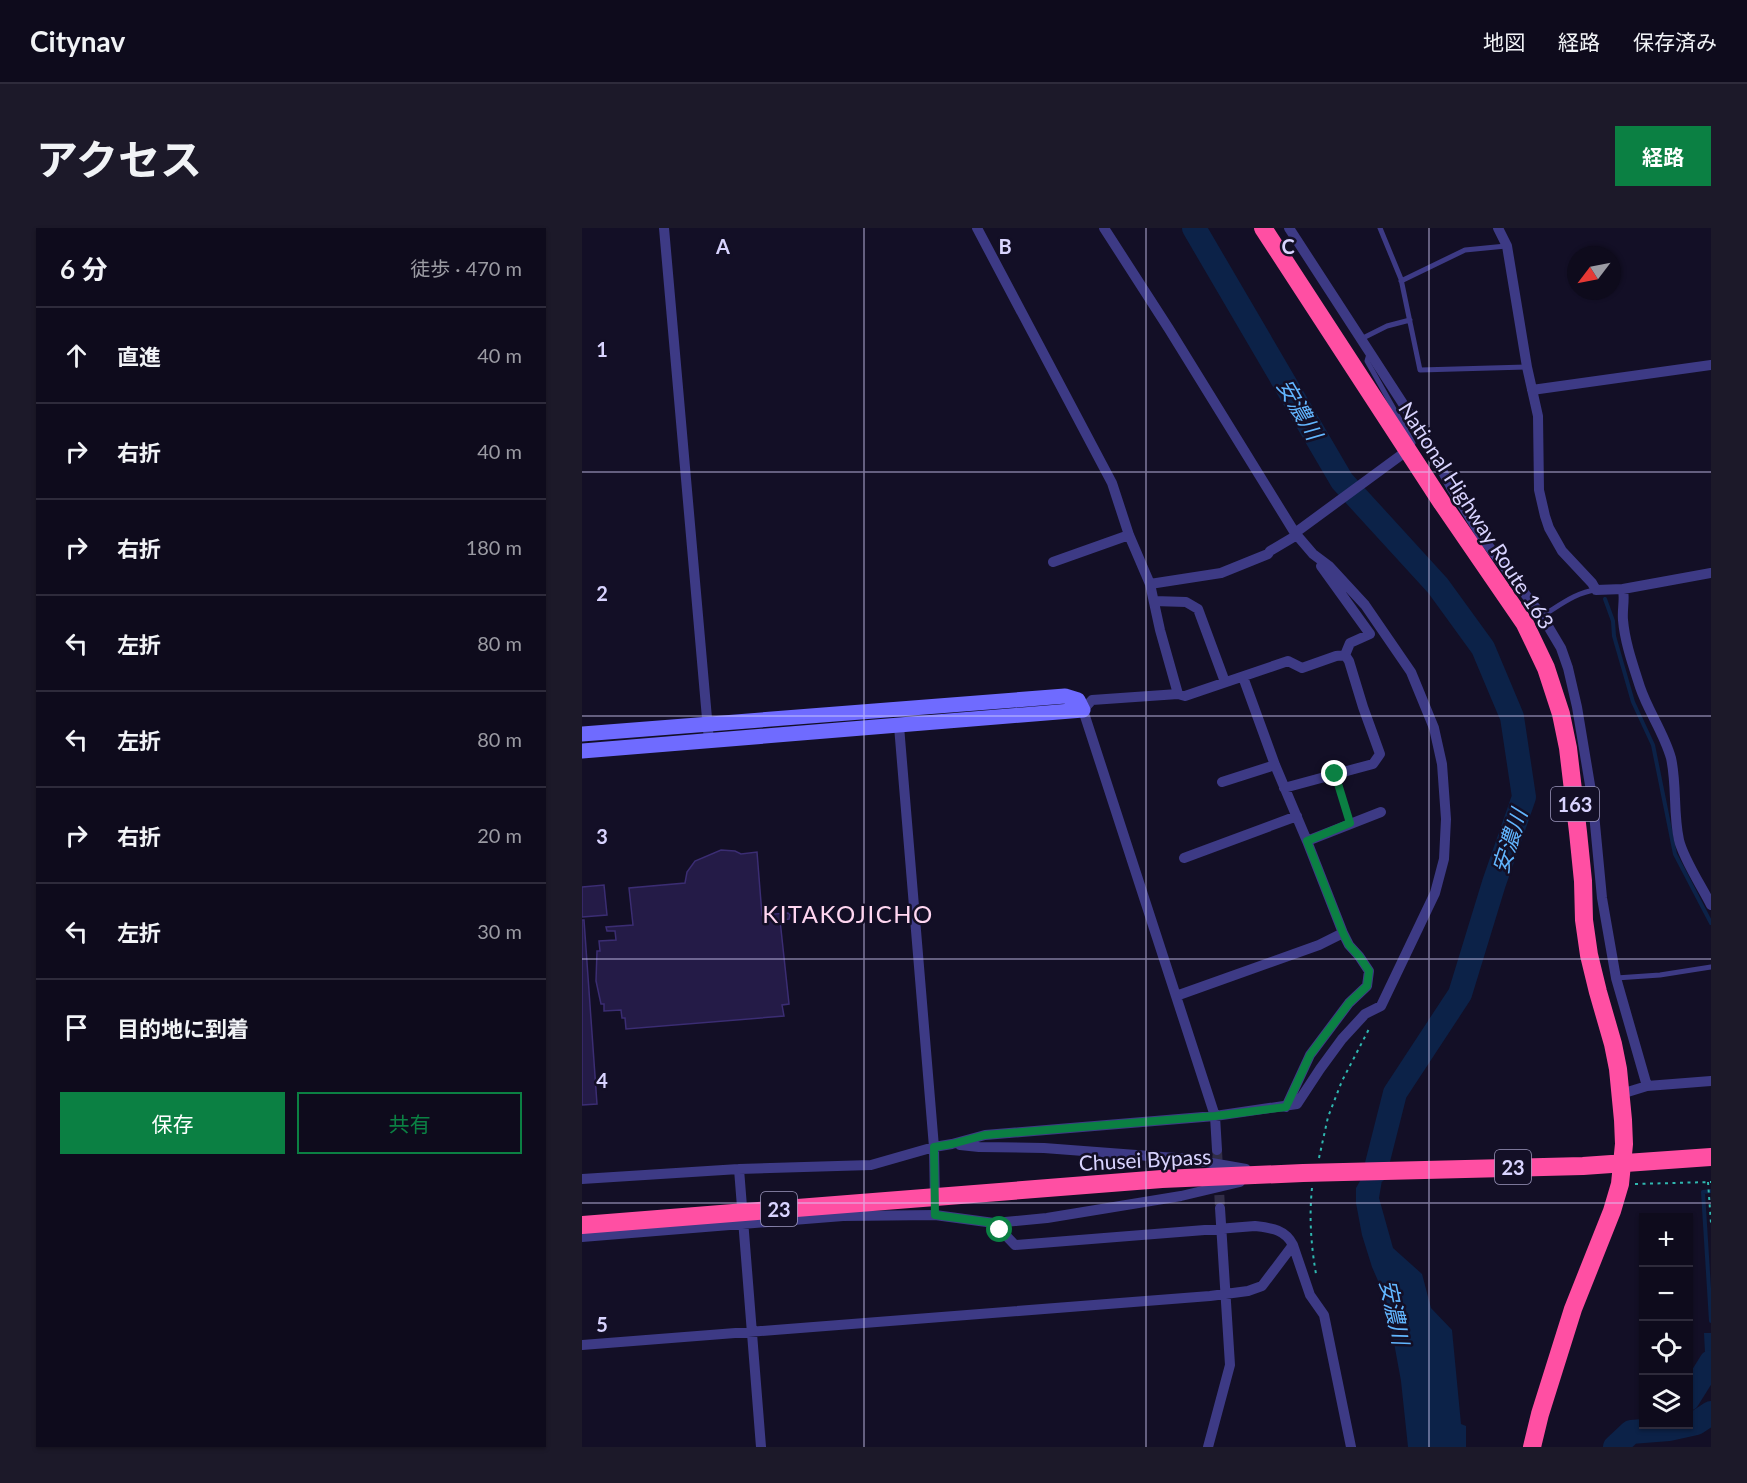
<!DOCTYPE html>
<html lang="ja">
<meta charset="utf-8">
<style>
:root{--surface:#0e0b1c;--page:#1c1929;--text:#f1f3f6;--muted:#9b9ba3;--line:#2e2b3b;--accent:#0b8043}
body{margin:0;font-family:Lato,"Noto Sans JP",sans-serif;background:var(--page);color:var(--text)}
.controls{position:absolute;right:18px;bottom:18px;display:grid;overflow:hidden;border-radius:0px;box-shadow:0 2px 4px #0004}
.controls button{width:54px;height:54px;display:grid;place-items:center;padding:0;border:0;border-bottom:2px solid var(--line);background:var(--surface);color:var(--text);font:30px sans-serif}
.compass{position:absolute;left:985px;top:18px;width:54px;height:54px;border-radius:50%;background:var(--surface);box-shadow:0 2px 4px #0004;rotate:238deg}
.stop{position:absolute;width:18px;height:18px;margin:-14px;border:4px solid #0b8043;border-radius:50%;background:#fff}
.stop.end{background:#0b8043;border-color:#fff;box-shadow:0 2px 6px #0008}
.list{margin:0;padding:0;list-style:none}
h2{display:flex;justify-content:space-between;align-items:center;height:78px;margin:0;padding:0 24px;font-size:26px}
h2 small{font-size:20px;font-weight:400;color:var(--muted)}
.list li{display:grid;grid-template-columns:39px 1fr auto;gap:18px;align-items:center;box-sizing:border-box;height:96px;padding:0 24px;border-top:2px solid var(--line)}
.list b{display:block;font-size:22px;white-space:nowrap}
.list em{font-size:20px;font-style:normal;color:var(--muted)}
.actions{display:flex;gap:12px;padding:18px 24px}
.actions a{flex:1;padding:14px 0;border:2px solid var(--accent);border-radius:0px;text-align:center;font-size:21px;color:var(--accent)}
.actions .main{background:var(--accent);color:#fff}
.icon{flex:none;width:33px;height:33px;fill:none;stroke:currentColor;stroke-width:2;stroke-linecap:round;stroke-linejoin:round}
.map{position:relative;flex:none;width:1129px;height:1219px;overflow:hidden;border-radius:0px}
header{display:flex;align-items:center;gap:36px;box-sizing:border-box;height:84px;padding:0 30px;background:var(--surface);border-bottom:2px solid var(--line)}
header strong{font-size:28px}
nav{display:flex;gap:33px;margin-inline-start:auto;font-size:21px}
.intro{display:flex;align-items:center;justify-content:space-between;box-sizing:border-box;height:144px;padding:0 36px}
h1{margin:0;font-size:42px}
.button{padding:15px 27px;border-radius:0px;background:var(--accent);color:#fff;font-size:21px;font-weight:700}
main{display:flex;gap:36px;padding:0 36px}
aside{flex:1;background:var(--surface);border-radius:0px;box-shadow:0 2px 4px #0004}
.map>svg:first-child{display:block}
</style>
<header>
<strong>Citynav</strong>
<nav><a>地図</a><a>経路</a><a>保存済み</a></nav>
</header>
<div class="intro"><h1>アクセス</h1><a class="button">経路</a></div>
<main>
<aside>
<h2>6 分<small>徒歩 · 470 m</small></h2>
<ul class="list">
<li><svg class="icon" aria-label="ahead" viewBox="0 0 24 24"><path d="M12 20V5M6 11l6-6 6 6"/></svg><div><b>直進</b></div><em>40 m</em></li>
<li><svg class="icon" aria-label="right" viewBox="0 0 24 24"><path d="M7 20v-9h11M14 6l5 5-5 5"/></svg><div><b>右折</b></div><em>40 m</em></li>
<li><svg class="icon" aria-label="right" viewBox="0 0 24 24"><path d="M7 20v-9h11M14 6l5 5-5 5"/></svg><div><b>右折</b></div><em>180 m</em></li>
<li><svg class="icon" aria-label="left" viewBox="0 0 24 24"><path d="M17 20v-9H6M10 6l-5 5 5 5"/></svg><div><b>左折</b></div><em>80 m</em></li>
<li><svg class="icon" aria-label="left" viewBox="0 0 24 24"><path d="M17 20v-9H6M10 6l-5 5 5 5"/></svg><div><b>左折</b></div><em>80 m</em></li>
<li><svg class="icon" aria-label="right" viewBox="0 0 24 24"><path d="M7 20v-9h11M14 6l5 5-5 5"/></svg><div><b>右折</b></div><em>20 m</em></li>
<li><svg class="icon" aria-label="left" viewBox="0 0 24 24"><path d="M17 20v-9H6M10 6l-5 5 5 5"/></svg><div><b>左折</b></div><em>30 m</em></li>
<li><svg class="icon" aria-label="arrive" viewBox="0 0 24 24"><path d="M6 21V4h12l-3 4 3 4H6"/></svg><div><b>目的地に到着</b></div></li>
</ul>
<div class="actions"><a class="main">保存</a><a>共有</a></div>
</aside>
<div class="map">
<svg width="1129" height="1219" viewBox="0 0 1129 1219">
<rect width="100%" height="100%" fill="#130f26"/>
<path fill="#0c2248" d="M809,899L797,970L811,1020L840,1046L849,1080L870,1102L879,1196L884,1198V1219H826L819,1153L804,1071L790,1039L780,1007L774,975V960Z
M1122,1105H1129V1144H1127L1120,1162L1110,1157L1123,1125Z"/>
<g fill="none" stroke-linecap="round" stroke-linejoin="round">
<path stroke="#0c2248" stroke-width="4" d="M1023,371L1031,393L1032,408L1051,474L1071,517L1093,626L1129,695
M1129,963L1121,964L1129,1093"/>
<path stroke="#0c2248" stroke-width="24" d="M612,0L760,253L856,358L901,420L930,489L942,569L912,655L878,766L813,865L793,944
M1106,1171L1129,1134
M1087,1201L1114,1195L1129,1185
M1033,1219L1049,1204L1087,1201L1090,1196"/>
</g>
<path fill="#241b47" stroke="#3b2d73" stroke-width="1.5" d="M139,622L153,623L159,626L175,624L180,687L206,685L208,687L207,691L198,692L207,776L200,777L202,788L44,801L43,790H40L39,782L22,783V776H19L14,753L15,723H18L17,713L34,712L33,703H25L24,699L51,697L47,660L103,655L105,644L113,633Z
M22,657L25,687L0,689V659Z
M0,692H2L15,876L0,877Z"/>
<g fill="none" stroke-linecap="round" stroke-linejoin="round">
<path stroke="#312d47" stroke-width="10" stroke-dasharray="10 5" stroke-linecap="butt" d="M635,922L638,980"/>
<path stroke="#2fb8b0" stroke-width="2" stroke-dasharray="3 4.5" stroke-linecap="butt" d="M737,930L746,889L760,853L788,799
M1126,954L1129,995
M1053,956L1129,954
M730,960C727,989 729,1017 734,1046"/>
<path stroke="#3d3a85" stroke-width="5" d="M798,0L819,51L838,142L945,139
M819,53L883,22L924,18
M779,111L805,98L828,92
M787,126L785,133L831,215
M960,388C977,378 994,364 1014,362
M753,546L768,595
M1034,750L1078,747L1129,739"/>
<path stroke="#3d3a85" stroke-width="10" d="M82,0L127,513
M395,0L530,255L547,307L568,356L578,402L596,466
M707,0L840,205L869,259L902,312L960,388L979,420L986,440L995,479L1011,575L1020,670L1034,750L1065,858
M916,0L925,18L945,139L956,188L957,262L963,288L967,300L980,323L1010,355L1014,362L1041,361L1129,345
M950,162L1129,137
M713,305L826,222
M471,334L547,307
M568,356L639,345L686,326L688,323L715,307
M1041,361C1043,372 1040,381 1041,392C1043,415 1051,437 1058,459C1066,483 1082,505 1089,530C1095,557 1091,585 1097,612C1101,630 1120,659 1129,677
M572,373L604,374L616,381L643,454
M661,449L693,537L725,613L761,705L767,717L777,728L787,743L785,758L767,775L728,827L704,879
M317,498L352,919L353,975
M640,554L693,537
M702,560L791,536L798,526L781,479L767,433L763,427
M725,613L799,584
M602,630L715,588
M594,768L737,717L761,705
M1039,866L1065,858L1129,853
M378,917L397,919L462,920L607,931L664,941
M635,922L633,888L501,482L510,472L596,466L603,468L706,433L720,440L754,428L763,427L768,415L788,406L739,338
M157,941L179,1219
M0,951L157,941L289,937L352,919L370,916L403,907L633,888L715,876L738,841L760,811L783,786L799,778L853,665L862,631L864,591L860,536L852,500L829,444L783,377L747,338L731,326L713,305L587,101L522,0
M412,995L433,1017L673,998C689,1000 703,1001 711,1017L728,1067L742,1087L769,1219
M0,1009L261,988L353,987L412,995L465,990L599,968L658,954
M0,1117L628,1068L666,1063L680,1058L711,1017
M626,1219L648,1137L638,980"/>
<path stroke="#6f6bff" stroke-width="15" d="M0,506L483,468L496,472L501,482L0,523"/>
<path stroke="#ff4fa3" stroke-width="18" d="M681,0L860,275L943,396L964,440L979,486L986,520L996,604L1001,653L1002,692L1007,727L1016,764L1031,816L1036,841L1041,892L1042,916L1038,956L1030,983L991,1081L958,1186L950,1219
M0,997L580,951L721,945L1001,938L1129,929"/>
</g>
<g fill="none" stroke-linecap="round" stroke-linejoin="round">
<path stroke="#0b8043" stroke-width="8" d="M418,1002L412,995L353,987L352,919L370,916L403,907L633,888L704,879L728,827L767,775L785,758L787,743L777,728L767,717L761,705L725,613L768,595L753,546"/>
</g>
<path fill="none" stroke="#d9d4ff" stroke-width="1.5" stroke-opacity="0.55" d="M282,0V1219M564,0V1219M847,0V1219M0,244H1129M0,488H1129M0,731H1129M0,975H1129"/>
<g text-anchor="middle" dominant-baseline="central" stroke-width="5" stroke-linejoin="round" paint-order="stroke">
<g fill="#130f26" stroke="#9e99be" stroke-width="1.5">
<rect x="969" y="559" width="48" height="34" rx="4.5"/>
<rect x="913" y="922" width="36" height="34" rx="4.5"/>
<rect x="179" y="964" width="36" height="34" rx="4.5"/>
</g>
<g font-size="20" font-weight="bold" fill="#d9d4ff">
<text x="993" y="576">163</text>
<text x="931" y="939">23</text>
<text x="197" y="981">23</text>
</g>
<g font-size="21" fill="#d9d4ff" stroke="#130f26">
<text transform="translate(895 287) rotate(57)">National Highway Route 163</text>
<text transform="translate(563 931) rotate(-3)">Chusei Bypass</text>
</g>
<g font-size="22" font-style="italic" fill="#62b6ff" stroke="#130f26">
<text transform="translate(718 181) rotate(60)">安濃川</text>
<text transform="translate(927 613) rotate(-72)">安濃川</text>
<text transform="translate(813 1084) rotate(78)">安濃川</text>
</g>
<g font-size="24" letter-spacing="1.5" fill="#ffd6f0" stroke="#130f26">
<text x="266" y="685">KITAKOJICHO</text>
</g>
</g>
<g font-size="20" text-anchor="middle" font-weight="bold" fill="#d9d4ff" stroke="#130f26" stroke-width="5" stroke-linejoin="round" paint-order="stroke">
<text x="141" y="26">A</text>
<text x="423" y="26">B</text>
<text x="706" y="26">C</text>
<text x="20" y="129">1</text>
<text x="20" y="373">2</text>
<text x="20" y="616">3</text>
<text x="20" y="860">4</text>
<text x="20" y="1104">5</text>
</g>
</svg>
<div class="controls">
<button>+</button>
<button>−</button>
<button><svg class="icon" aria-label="locate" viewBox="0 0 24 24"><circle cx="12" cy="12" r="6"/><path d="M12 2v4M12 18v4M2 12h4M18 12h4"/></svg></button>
<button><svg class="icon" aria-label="layers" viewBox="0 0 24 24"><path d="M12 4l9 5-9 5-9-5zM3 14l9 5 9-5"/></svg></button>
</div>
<svg class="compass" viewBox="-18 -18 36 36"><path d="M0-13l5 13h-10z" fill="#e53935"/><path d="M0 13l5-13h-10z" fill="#9b9ba3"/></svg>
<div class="stop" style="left:418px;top:1002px"></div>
<div class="stop end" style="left:753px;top:546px"></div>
</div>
</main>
